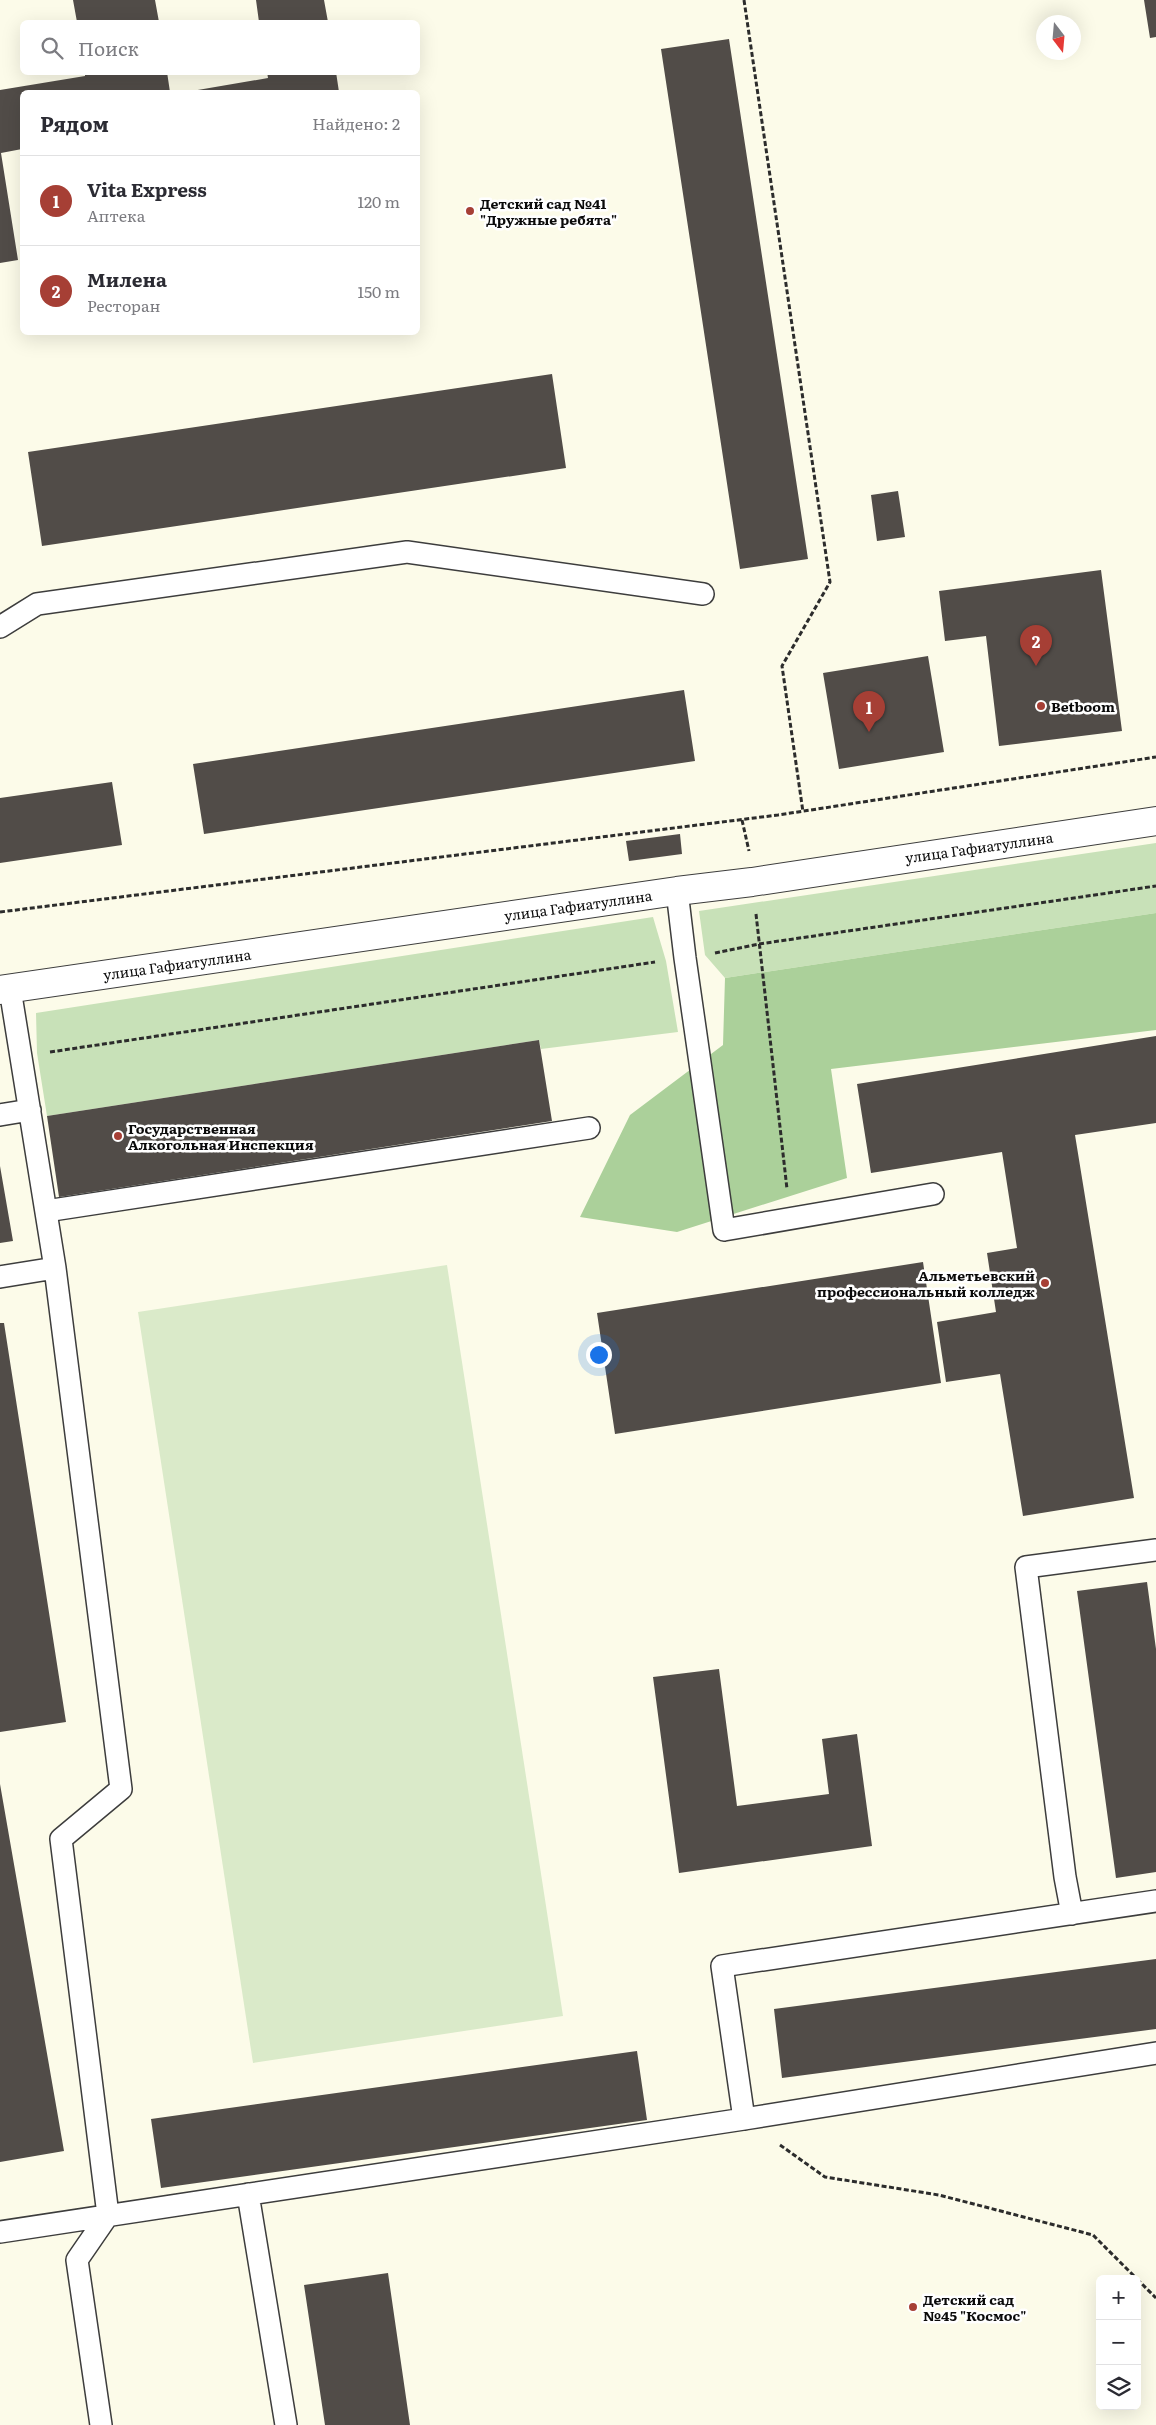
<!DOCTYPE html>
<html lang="ru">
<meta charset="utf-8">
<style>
:root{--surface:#fff;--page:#f7f7f7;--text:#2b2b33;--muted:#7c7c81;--line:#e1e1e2;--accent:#a63f35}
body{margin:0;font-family:Literata,serif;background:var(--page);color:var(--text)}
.controls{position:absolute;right:15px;bottom:15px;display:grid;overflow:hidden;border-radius:8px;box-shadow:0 5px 20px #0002}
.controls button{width:45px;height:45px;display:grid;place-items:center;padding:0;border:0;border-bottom:1px solid var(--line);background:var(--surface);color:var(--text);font:25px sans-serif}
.compass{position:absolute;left:1036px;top:15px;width:45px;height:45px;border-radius:50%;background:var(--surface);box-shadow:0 5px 20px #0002;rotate:164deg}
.you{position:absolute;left:598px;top:1354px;width:18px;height:18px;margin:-12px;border:4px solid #fff;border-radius:50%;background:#1a73e8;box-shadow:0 0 0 8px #1a73e833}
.badge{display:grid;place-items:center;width:32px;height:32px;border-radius:50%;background:var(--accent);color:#fff;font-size:16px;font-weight:700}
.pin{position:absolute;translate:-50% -41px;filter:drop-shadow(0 1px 2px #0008)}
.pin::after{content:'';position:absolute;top:26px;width:18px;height:15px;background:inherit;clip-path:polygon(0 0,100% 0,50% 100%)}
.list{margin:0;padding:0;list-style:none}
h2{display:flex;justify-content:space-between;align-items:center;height:65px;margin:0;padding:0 20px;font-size:21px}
h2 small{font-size:16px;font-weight:400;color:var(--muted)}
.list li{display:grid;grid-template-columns:32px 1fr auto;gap:15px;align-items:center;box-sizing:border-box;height:90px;padding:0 20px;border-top:1px solid var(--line)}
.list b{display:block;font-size:19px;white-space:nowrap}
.list p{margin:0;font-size:16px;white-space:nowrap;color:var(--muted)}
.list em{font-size:16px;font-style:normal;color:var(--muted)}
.icon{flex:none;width:28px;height:28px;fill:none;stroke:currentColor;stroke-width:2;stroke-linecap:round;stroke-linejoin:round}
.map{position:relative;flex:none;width:1156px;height:2425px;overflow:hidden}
.search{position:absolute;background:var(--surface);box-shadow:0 5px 20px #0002;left:20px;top:20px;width:400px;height:55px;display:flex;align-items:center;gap:12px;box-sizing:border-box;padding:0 18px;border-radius:8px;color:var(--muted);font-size:19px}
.panel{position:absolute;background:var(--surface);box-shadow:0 5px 20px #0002;left:20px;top:90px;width:400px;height:245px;border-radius:8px}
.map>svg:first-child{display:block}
</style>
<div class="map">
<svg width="1156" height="2425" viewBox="0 0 1156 2425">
<rect width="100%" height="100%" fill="#fcfbe9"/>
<path fill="#c8e1b8" d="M1156,843V913L725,978L705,955L699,911Z
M653,917L666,961L678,1032L541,1049L539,1040L47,1116L37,1053L36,1013Z"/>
<path fill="#abd09a" d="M1156,913V1030L831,1069L847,1178L677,1232L580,1217L630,1115L723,1045L725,978Z"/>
<path fill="#daeac9" d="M447,1265L563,2016L253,2063L138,1312Z"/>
<path fill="#514c48" d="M73,0H155L159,22H77Z
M256,0H324L328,22H259Z
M1144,0H1156V37L1150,38Z
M729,39L808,559L740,569L661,49Z
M85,72H167L170,92H22V149L1,153L18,260L0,263V90L85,76Z
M267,72H336L339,92H186L268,78Z
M552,374L566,468L42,546L28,452Z
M898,491L905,537L877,541L871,495Z
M1101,570L1122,731L999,746L986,636L945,641L939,591Z
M928,656L944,752L839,769L823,673Z
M684,690L695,761L204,834L193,764Z
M112,782L122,845L0,863V798Z
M680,834L682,854L629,861L626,841Z
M1156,1036V1123L1075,1135L1134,1498L1023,1516L1000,1374L946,1382L937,1322L996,1312L987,1253L1017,1248L1002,1152L871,1173L857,1084Z
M539,1040L552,1121L59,1197L47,1116Z
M0,1166L13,1241L0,1243Z
M923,1262L941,1383L615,1434L597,1313Z
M0,1323H4L66,1722L0,1732Z
M1147,1582L1156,1649V1872L1116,1878L1077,1591Z
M719,1669L737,1806L829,1794L822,1739L857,1734L872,1846L679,1873L653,1677Z
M0,1784L64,2151L0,2162Z
M1156,1959V2029L782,2078L774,2009Z
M637,2051L647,2120L161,2188L151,2119Z
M388,2273L410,2425H325L304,2285Z"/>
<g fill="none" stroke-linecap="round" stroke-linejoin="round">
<g stroke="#3d3d3d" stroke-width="24">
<path id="service" d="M0,627L37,604L407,552L703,594
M677,891L685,958L724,1230L933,1194
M10,989L55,1268L121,1789L61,1839L108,2215L77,2260L101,2425
M0,1115L30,1110
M46,1211L589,1128
M0,1277L55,1268
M1072,1914L1065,1877L1026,1567L1156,1550
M744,2119L722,1966L1156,1901
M248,2194L286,2425
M0,2232L744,2119L1156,2053"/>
</g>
<g stroke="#3d3d3d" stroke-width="30">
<path id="tertiary" d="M0,990L677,891L752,882L1156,821"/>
</g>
<path stroke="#2c2c2c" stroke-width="3" stroke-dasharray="5 2.5" stroke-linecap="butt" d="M744,0L830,582L782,666L803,812
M742,820L749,851
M0,912L778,815L1156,757
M756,914L787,1189
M715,953L759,944L1156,886
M50,1052L655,962
M780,2145L825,2177L939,2195L1093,2235L1137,2279
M1137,2279L1156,2298"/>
<use href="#service" stroke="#fff" stroke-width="21"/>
<use href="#tertiary" stroke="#fff" stroke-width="28"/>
</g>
<g fill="#a63f35" stroke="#fff" stroke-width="2">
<circle cx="470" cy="211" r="5"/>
<circle cx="1041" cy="706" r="5"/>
<circle cx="118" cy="1136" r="5"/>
<circle cx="1045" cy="1283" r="5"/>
<circle cx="913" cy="2307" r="5"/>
</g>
<g text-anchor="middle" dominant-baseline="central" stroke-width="5" stroke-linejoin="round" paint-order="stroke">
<g font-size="14" font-weight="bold" fill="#0a0a0a" stroke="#fff" text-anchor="start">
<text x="480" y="203">Детский сад №41<tspan x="480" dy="16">"Дружные ребята"</tspan></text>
<text x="1051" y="706">Betboom</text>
<text x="128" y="1128">Государственная<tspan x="128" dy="16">Алкогольная Инспекция</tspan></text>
<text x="1035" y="1275" text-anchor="end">Альметьевский<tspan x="1035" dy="16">профессиональный колледж</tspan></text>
<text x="923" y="2299">Детский сад<tspan x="923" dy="16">№45 "Космос"</tspan></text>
</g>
<g font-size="14" fill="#0a0a0a" stroke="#fff">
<text transform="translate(979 847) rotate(-8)">улица Гафиатуллина</text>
<text transform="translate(578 905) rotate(-8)">улица Гафиатуллина</text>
<text transform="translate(177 964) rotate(-8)">улица Гафиатуллина</text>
</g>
</g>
</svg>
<div class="controls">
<button>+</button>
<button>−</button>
<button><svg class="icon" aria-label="layers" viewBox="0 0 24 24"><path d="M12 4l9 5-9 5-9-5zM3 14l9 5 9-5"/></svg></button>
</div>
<svg class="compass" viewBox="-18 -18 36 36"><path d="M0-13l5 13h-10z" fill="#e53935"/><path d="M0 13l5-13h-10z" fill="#7c7c81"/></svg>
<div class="you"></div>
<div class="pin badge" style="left:869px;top:732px">1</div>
<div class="pin badge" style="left:1036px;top:666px">2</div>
<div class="search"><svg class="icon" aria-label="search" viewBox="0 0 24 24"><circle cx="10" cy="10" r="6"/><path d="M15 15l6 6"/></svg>Поиск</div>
<section class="panel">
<h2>Рядом<small>Найдено: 2</small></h2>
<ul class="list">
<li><span class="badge">1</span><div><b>Vita Express</b><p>Аптека</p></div><em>120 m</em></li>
<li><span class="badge">2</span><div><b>Милена</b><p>Ресторан</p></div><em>150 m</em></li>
</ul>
</section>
</div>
